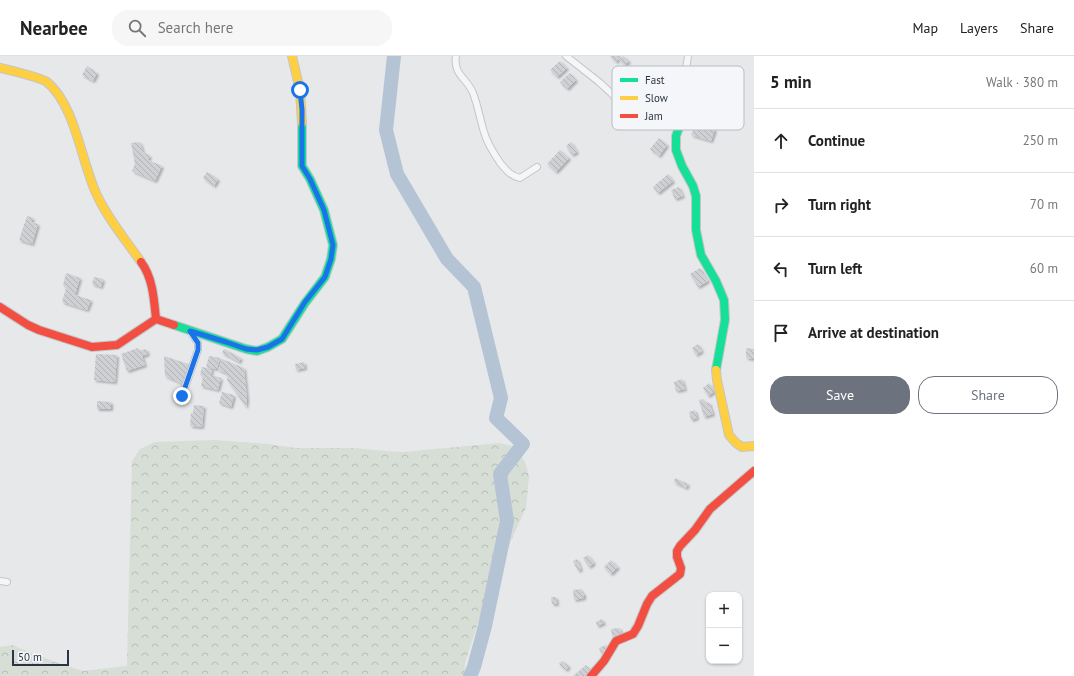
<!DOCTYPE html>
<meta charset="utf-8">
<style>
:root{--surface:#fff;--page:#f6f6f6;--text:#222;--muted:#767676;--line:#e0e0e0;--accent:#6c737f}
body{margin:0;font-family:"PT Sans",sans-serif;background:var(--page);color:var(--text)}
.controls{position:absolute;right:12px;bottom:12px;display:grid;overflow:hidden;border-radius:8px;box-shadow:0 1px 3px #0004}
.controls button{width:36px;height:36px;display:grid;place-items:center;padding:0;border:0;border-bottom:1px solid var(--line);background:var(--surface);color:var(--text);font:20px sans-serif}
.scale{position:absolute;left:12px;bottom:10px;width:57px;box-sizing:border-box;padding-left:4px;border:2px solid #2b3445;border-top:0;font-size:11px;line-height:14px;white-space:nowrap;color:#2b3445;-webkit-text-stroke:3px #f4f6f9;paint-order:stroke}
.stop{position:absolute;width:12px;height:12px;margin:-9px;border:3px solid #1a73e8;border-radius:50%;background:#fff}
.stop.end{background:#1a73e8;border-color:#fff;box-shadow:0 1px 4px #0008}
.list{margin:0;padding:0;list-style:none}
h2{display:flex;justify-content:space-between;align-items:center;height:52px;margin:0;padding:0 16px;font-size:17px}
h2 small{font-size:13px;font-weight:400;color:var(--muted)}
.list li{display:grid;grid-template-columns:26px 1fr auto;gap:12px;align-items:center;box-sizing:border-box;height:64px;padding:0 16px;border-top:1px solid var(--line)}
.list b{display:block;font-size:15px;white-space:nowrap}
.list em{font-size:13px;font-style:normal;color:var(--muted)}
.actions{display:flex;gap:8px;padding:12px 16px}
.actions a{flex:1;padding:9px 0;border:1px solid var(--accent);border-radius:16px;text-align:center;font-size:14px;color:var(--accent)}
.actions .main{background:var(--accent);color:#fff}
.icon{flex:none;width:22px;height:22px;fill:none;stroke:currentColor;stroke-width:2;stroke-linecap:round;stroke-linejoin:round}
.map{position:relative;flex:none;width:754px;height:620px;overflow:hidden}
header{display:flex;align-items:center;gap:24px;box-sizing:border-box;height:56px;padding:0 20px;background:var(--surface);border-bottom:1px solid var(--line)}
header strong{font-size:19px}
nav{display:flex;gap:22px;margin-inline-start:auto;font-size:14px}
.search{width:280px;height:36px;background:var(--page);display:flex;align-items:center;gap:10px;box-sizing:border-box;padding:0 14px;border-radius:16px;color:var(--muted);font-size:15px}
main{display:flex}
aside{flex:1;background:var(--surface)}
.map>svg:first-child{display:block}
</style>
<header>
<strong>Nearbee</strong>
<div class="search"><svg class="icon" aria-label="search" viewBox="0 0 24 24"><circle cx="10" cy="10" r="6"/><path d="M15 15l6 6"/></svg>Search here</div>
<nav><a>Map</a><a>Layers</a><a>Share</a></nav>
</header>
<main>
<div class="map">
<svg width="754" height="620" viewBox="0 0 754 620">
<defs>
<pattern id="forest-crowns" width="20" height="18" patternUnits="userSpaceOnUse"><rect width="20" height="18" fill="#d6ded6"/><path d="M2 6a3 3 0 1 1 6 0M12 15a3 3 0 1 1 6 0" fill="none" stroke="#b8bfb9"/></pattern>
<pattern id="building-back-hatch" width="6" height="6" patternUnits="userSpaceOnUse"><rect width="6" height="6" fill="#ced0d3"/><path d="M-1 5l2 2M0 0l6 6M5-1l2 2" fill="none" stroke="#b1b3b6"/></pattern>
<filter id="shadow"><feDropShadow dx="2" dy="2" stdDeviation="1" flood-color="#0004"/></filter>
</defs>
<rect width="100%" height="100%" fill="#e6e8ea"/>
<path fill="url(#forest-crowns)" d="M214,384L268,388L296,392H353L386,395L403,396L499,387L512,390L517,394L525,406L529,420L526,452L491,528L470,591L465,607L464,620H0V591L12,589L55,606L83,615L127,610L132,405L140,393L155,386Z"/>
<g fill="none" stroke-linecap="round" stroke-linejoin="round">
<path stroke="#b4c4d5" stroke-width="14" d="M394,0L386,74L397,118L447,203L474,231L501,342L496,362L523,388L500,418L507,465L485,570L474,611L470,620"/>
</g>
<path fill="url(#building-back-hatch)" filter="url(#shadow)" d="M610,0H621L616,6Z
M623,0L629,5L625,9L619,4Z
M560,5L567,12L557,21L550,14Z
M87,10L97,17L93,25L82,19Z
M570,17L576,24L567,33L560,26Z
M696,67L715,73L711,85L691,79Z
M659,82L667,89L659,100L650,93Z
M140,86L143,96L150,100L148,104L162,110L155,125L132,115L135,108L131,87Z
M571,86L577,96L572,99L566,90Z
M560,94L569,102L556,116L547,108Z
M207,116L218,123L214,130L203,122Z
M668,118L673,125L658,137L653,131Z
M679,131L683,140L675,143L671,134Z
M27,160L33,162L31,166L38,168L32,188L19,184Z
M700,212L708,225L698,231L690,218Z
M66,217L80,222L75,239L91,244L87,254L62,246L66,232L63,229Z
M94,221L103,223L101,231L92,228Z
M698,288L702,295L696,299L692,292Z
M138,292L139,295L146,293L148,298L142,300L145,309L127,315L121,298Z
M746,292L754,293V303L746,302Z
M224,293L241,302L239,306L222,297Z
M96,298L117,299L115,326L94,324Z
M164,300L191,309L183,328L165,320Z
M209,300L220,302L217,313L206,311Z
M222,303L244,312L247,343L246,351L227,324L228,321L226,320V317L218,314Z
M304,306L305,312L296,314L295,308Z
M202,311L212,313L211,319L221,322L218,334L201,330L203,320L200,319Z
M682,323L685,333L676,335L674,326Z
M709,327L715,335L708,340L703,332Z
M222,336L234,339L231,351L219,347Z
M703,343L705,348L709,346L713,358L704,361L699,344Z
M97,345L111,346V353H97Z
M194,349L204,350L202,371L190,370L191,357H193Z
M695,354L697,362L691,364L689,356Z
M675,422L688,428L686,432L674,426Z
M588,499L594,507L589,511L583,502Z
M577,503L581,513L578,515L573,505Z
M611,504L618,511L611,518L604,511Z
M581,533L582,537H584V542L574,544L573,534Z
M551,541H556L557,548H552Z
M602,563L604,567L597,570L596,566Z
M620,572L621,578L612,580L611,573Z
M606,589L608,595L601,597L599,592Z
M562,605L569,610L566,614L559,608Z
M586,609L591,615L585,620H573Z"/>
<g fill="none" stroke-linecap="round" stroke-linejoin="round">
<g stroke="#c4c6c8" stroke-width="8">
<path id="street" d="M456,0C453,19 467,22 473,37C478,50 480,63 484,76C487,87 494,98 501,108C507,115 511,120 520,122L537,111
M566,0L599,26L612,38L630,59L636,61L644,60L651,58L665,44L685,20L688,0
M182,340L198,294V287L190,275
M0,525L7,526"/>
</g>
<g stroke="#c4c6c8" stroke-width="10">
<path id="fast" d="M685,20L698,29L700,34L698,41L680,69L676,80V94L682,110L693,130L696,140V174L701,199L716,225L724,244L725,264L716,314
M174,269L246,293L257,295L268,291L282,283L305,247L325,221L331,203L333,189L324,154L310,123L302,110V67"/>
</g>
<g stroke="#c4c6c8" stroke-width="10">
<path id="slow" d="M292,0L300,34L302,67
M0,12C9,14 42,22 47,26C75,49 81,104 96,137C107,162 126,184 141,206
M716,314L717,324L729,379L736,387L742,391L754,390"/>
</g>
<g stroke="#c4c6c8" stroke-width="10">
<path id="jam" d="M141,206C153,222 154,244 156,263
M0,251L28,269L39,274L92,291L117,289L156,263L174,269
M591,620L604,605L616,585L633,578L638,570L647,548L652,540L680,518L681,512L677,501V495L680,490L695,474L710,453L754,415"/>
</g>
<use href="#street" stroke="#f5f6f7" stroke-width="6"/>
<use href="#fast" stroke="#16e098" stroke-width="8"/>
<use href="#slow" stroke="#ffcf43" stroke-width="8"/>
<use href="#jam" stroke="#f24e42" stroke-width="8"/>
</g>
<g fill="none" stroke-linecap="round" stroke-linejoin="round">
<path stroke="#1a73e8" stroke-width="5" d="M182,340L198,294V287L190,275L226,286L246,293L257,294L268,291L282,283L305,246L325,221L331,203L333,189L324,154L310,123L302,110V54L300,34"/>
</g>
<rect x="612" y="10" width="132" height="64" rx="6" fill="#f4f6f9" stroke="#b8bcc3" stroke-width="1"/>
<rect x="620" y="22" width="18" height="4" fill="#16e098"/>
<rect x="620" y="40" width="18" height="4" fill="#ffcf43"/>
<rect x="620" y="58" width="18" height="4" fill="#f24e42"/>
<g font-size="11" fill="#2b3445">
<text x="645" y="28">Fast</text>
<text x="645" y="46">Slow</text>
<text x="645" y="64">Jam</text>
</g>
</svg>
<div class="controls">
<button>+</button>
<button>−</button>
</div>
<div class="scale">50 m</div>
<div class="stop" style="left:300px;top:34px"></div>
<div class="stop end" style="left:182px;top:340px"></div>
</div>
<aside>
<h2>5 min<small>Walk · 380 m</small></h2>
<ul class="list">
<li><svg class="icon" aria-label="ahead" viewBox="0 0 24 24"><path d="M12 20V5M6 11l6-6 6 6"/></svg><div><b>Continue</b></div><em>250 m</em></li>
<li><svg class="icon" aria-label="right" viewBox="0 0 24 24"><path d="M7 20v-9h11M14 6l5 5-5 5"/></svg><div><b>Turn right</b></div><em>70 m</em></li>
<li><svg class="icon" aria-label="left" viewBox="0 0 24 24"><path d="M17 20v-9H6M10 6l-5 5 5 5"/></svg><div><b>Turn left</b></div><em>60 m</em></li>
<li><svg class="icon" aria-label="arrive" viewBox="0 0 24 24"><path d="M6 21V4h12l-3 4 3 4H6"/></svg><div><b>Arrive at destination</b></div></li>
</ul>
<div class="actions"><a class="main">Save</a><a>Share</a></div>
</aside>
</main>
